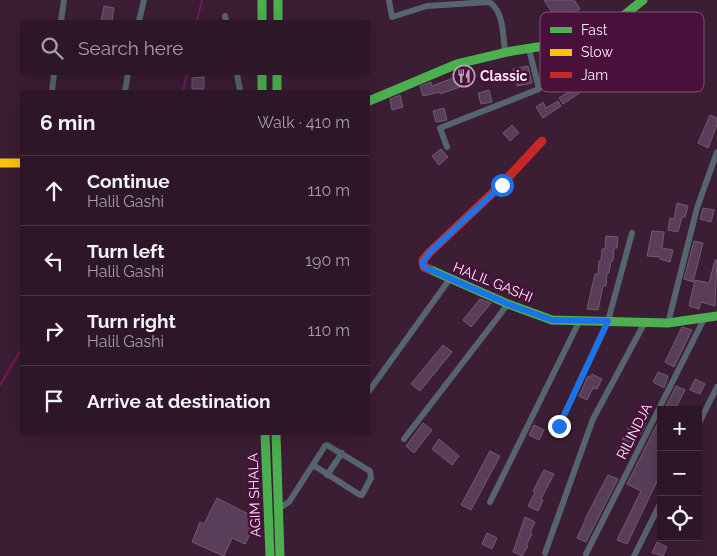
<!DOCTYPE html>
<meta charset="utf-8">
<style>
:root{--surface:#2c1627;--page:#341f2f;--text:#f1f3f6;--muted:#a69fa7;--line:#483544}
body{margin:0;font-family:Raleway,sans-serif;background:var(--page);color:var(--text)}
.controls{position:absolute;right:15px;bottom:15px;display:grid;overflow:hidden;border-radius:0px;box-shadow:0 5px 20px #0002}
.controls button{width:45px;height:45px;display:grid;place-items:center;padding:0;border:0;border-bottom:1px solid var(--line);background:var(--surface);color:var(--text);font:25px sans-serif}
.stop{position:absolute;width:15px;height:15px;margin:-11px;border:4px solid #1a73e8;border-radius:50%;background:#fff}
.stop.end{background:#1a73e8;border-color:#fff;box-shadow:0 1px 5px #0008}
.list{margin:0;padding:0;list-style:none}
h2{display:flex;justify-content:space-between;align-items:center;height:65px;margin:0;padding:0 20px;font-size:21px}
h2 small{font-size:16px;font-weight:400;color:var(--muted)}
.list li{display:grid;grid-template-columns:32px 1fr auto;gap:15px;align-items:center;box-sizing:border-box;height:70px;padding:0 20px;border-top:1px solid var(--line)}
.list b{display:block;font-size:19px;white-space:nowrap}
.list p{margin:0;font-size:16px;white-space:nowrap;color:var(--muted)}
.list em{font-size:16px;font-style:normal;color:var(--muted)}
.icon{flex:none;width:28px;height:28px;fill:none;stroke:currentColor;stroke-width:2;stroke-linecap:round;stroke-linejoin:round}
.map{position:relative;flex:none;width:717px;height:556px;overflow:hidden}
.search{position:absolute;background:var(--surface);box-shadow:0 5px 20px #0002;left:20px;top:20px;width:350px;height:55px;display:flex;align-items:center;gap:12px;box-sizing:border-box;padding:0 18px;border-radius:0px;color:var(--muted);font-size:19px}
.panel{position:absolute;background:var(--surface);box-shadow:0 5px 20px #0002;left:20px;top:90px;width:350px;height:345px;border-radius:0px}
.map>svg:first-child{display:block}
</style>
<div class="map">
<svg width="717" height="556" viewBox="0 0 717 556">
<rect width="100%" height="100%" fill="#3b1d34"/>
<g fill="none" stroke-linecap="round" stroke-linejoin="round">
<path stroke="#73195f" stroke-width="2" d="M197,21L202,0
M183,91L187,74
M0,385L21,350"/>
</g>
<path fill="#593e59" stroke="#725b71" d="M544,0H574L580,9L574,12L584,28L574,34L562,15L559,18L553,14Z
M104,6L114,8L112,21L101,20Z
M528,66L532,83L517,86L513,69Z
M204,77V89H192V78Z
M456,77L460,87L440,94V92L423,96L420,86L431,82L432,86Z
M573,81L581,92L563,104L559,98L570,91L567,85Z
M489,90L492,102L481,104L478,93Z
M400,95L403,107L392,110L390,99Z
M558,101L561,106L543,118L536,107L543,102L546,108Z
M444,108L447,120L436,122L433,111Z
M710,115L717,118V125L708,148L698,143Z
M512,125L519,133L510,141L503,133Z
M441,149L448,157L439,165L432,156Z
M677,203L688,206L685,217H682L678,232L668,230L670,218L674,219Z
M703,208L714,210L711,222L700,219Z
M652,231L664,232L662,248L673,250L670,262L660,259V257L647,256Z
M606,236L618,237L617,248H614L613,261H611L609,273H607L606,286H603L598,310L587,309L595,274H598L599,261H601L602,249H605Z
M694,241L703,243L693,282L684,279Z
M715,260H717L715,306L701,302L699,309L689,306L695,280L709,283Z
M480,299L491,303L471,327L463,320Z
M682,327L692,330L674,367L665,362Z
M443,345L452,352L420,391L411,384Z
M658,372L668,376L664,388L653,382Z
M592,374L602,379L597,389L593,388L587,400L579,396L588,376L590,377Z
M695,379L705,384L700,394L690,390Z
M676,386L685,390L675,410H664Z
M661,416V473L627,544L617,540L641,491L627,484Z
M634,418L646,423L641,434L637,432L626,456L616,451Z
M423,423L432,430L414,453L406,446Z
M534,425L544,430L539,440L529,435Z
M439,439L459,456L452,465L432,449Z
M490,451L500,456L471,510L461,505Z
M544,470L554,474L541,499L543,500L538,511L528,506L535,492L533,491Z
M608,475L618,479L586,542L577,538L586,519H585Z
M217,498L258,519L245,544L232,538L224,556L192,542L200,522L204,524Z
M525,517L535,522L530,533L532,534L526,545L528,546L522,556L513,552Z
M487,533L497,538L492,549L482,544Z
M657,542L667,547L663,556L652,553Z"/>
<g fill="none" stroke-linecap="round" stroke-linejoin="round">
<path stroke="#56646d" stroke-width="6" d="M389,0L392,17L427,6L489,2C504,11 503,36 505,52
M225,16L226,21
M554,19L567,43
M61,21L64,0
M139,21L144,0
M237,74L240,91
M52,91L54,74
M125,91L128,74
M447,147L440,128L539,89L529,49
M668,323L697,208L717,152
M369,391L449,280
M698,425L717,387
M559,426L608,321L632,233
M404,439L508,304
M327,475L342,453
M490,502L580,320
M278,509L289,502L325,446L327,445L370,471L371,478L362,495H360L313,465
M545,553L593,419L645,322
M586,554L704,319
M634,556L661,502"/>
<path stroke="#4caf50" stroke-width="9" d="M262,0V21
M278,0V21
M262,74V91
M277,74V91
M369,101L457,64L512,51L589,39L602,33L643,0
M429,269L508,304L552,320L668,323L717,316
M265,434L270,556
M276,434L280,556"/>
<path stroke="#ffc107" stroke-width="9" d="M0,163H21"/>
<path stroke="#c62828" stroke-width="9" d="M429,269L424,267L423,260L430,252L501,185L542,141"/>
</g>
<g fill="none" stroke-linecap="round" stroke-linejoin="round">
<path stroke="#1a73e8" stroke-width="6" d="M502,185L430,252L422,263L424,267L508,304L552,320L608,321L559,426"/>
</g>
<defs>
<g id="restaurant-ring" transform="scale(1.125)"><circle r="9.5" fill="#48103b" stroke="#b8a4b2" stroke-width="1.5"/><path d="M-5-6h1v4h1v-4h1v4h1v-4h1v5L-1.5 .5V6h-2V.5L-5-1ZM5-6V6H3V1.5H1.5Q1.5-4 5-6Z" fill="#b8a4b2"/></g>
</defs>
<g fill-rule="evenodd">
<use href="#restaurant-ring" x="464" y="76"/>
</g>
<g text-anchor="middle" dominant-baseline="central" stroke-width="5" stroke-linejoin="round" paint-order="stroke">
<g font-size="14" font-weight="bold" fill="#fbedf6" stroke="#48103b" text-anchor="start">
<text x="480" y="76">Classic</text>
</g>
<g font-size="14" fill="#fbedf6" stroke="#48103b">
<text transform="translate(493 282) rotate(22)">HALIL GASHI</text>
<text transform="translate(634 431) rotate(-63)">RILINDJA</text>
<text transform="translate(254 495) rotate(-92)">AGIM SHALA</text>
</g>
</g>
<rect x="540" y="12" width="164" height="80" rx="8" fill="#48103b" stroke="#7e5273" stroke-width="1"/>
<rect x="550" y="27" width="22" height="6" fill="#4caf50"/>
<rect x="550" y="49" width="22" height="7" fill="#ffc107"/>
<rect x="550" y="72" width="22" height="6" fill="#c62828"/>
<g font-size="14" fill="#fbedf6">
<text x="581" y="35">Fast</text>
<text x="581" y="57">Slow</text>
<text x="581" y="80">Jam</text>
</g>
</svg>
<div class="controls">
<button>+</button>
<button>−</button>
<button><svg class="icon" aria-label="locate" viewBox="0 0 24 24"><circle cx="12" cy="12" r="6"/><path d="M12 2v4M12 18v4M2 12h4M18 12h4"/></svg></button>
</div>
<div class="stop" style="left:502px;top:185px"></div>
<div class="stop end" style="left:559px;top:426px"></div>
<div class="search"><svg class="icon" aria-label="search" viewBox="0 0 24 24"><circle cx="10" cy="10" r="6"/><path d="M15 15l6 6"/></svg>Search here</div>
<section class="panel">
<h2>6 min<small>Walk · 410 m</small></h2>
<ul class="list">
<li><svg class="icon" aria-label="ahead" viewBox="0 0 24 24"><path d="M12 20V5M6 11l6-6 6 6"/></svg><div><b>Continue</b><p>Halil Gashi</p></div><em>110 m</em></li>
<li><svg class="icon" aria-label="left" viewBox="0 0 24 24"><path d="M17 20v-9H6M10 6l-5 5 5 5"/></svg><div><b>Turn left</b><p>Halil Gashi</p></div><em>190 m</em></li>
<li><svg class="icon" aria-label="right" viewBox="0 0 24 24"><path d="M7 20v-9h11M14 6l5 5-5 5"/></svg><div><b>Turn right</b><p>Halil Gashi</p></div><em>110 m</em></li>
<li><svg class="icon" aria-label="arrive" viewBox="0 0 24 24"><path d="M6 21V4h12l-3 4 3 4H6"/></svg><div><b>Arrive at destination</b></div></li>
</ul>
</section>
</div>
